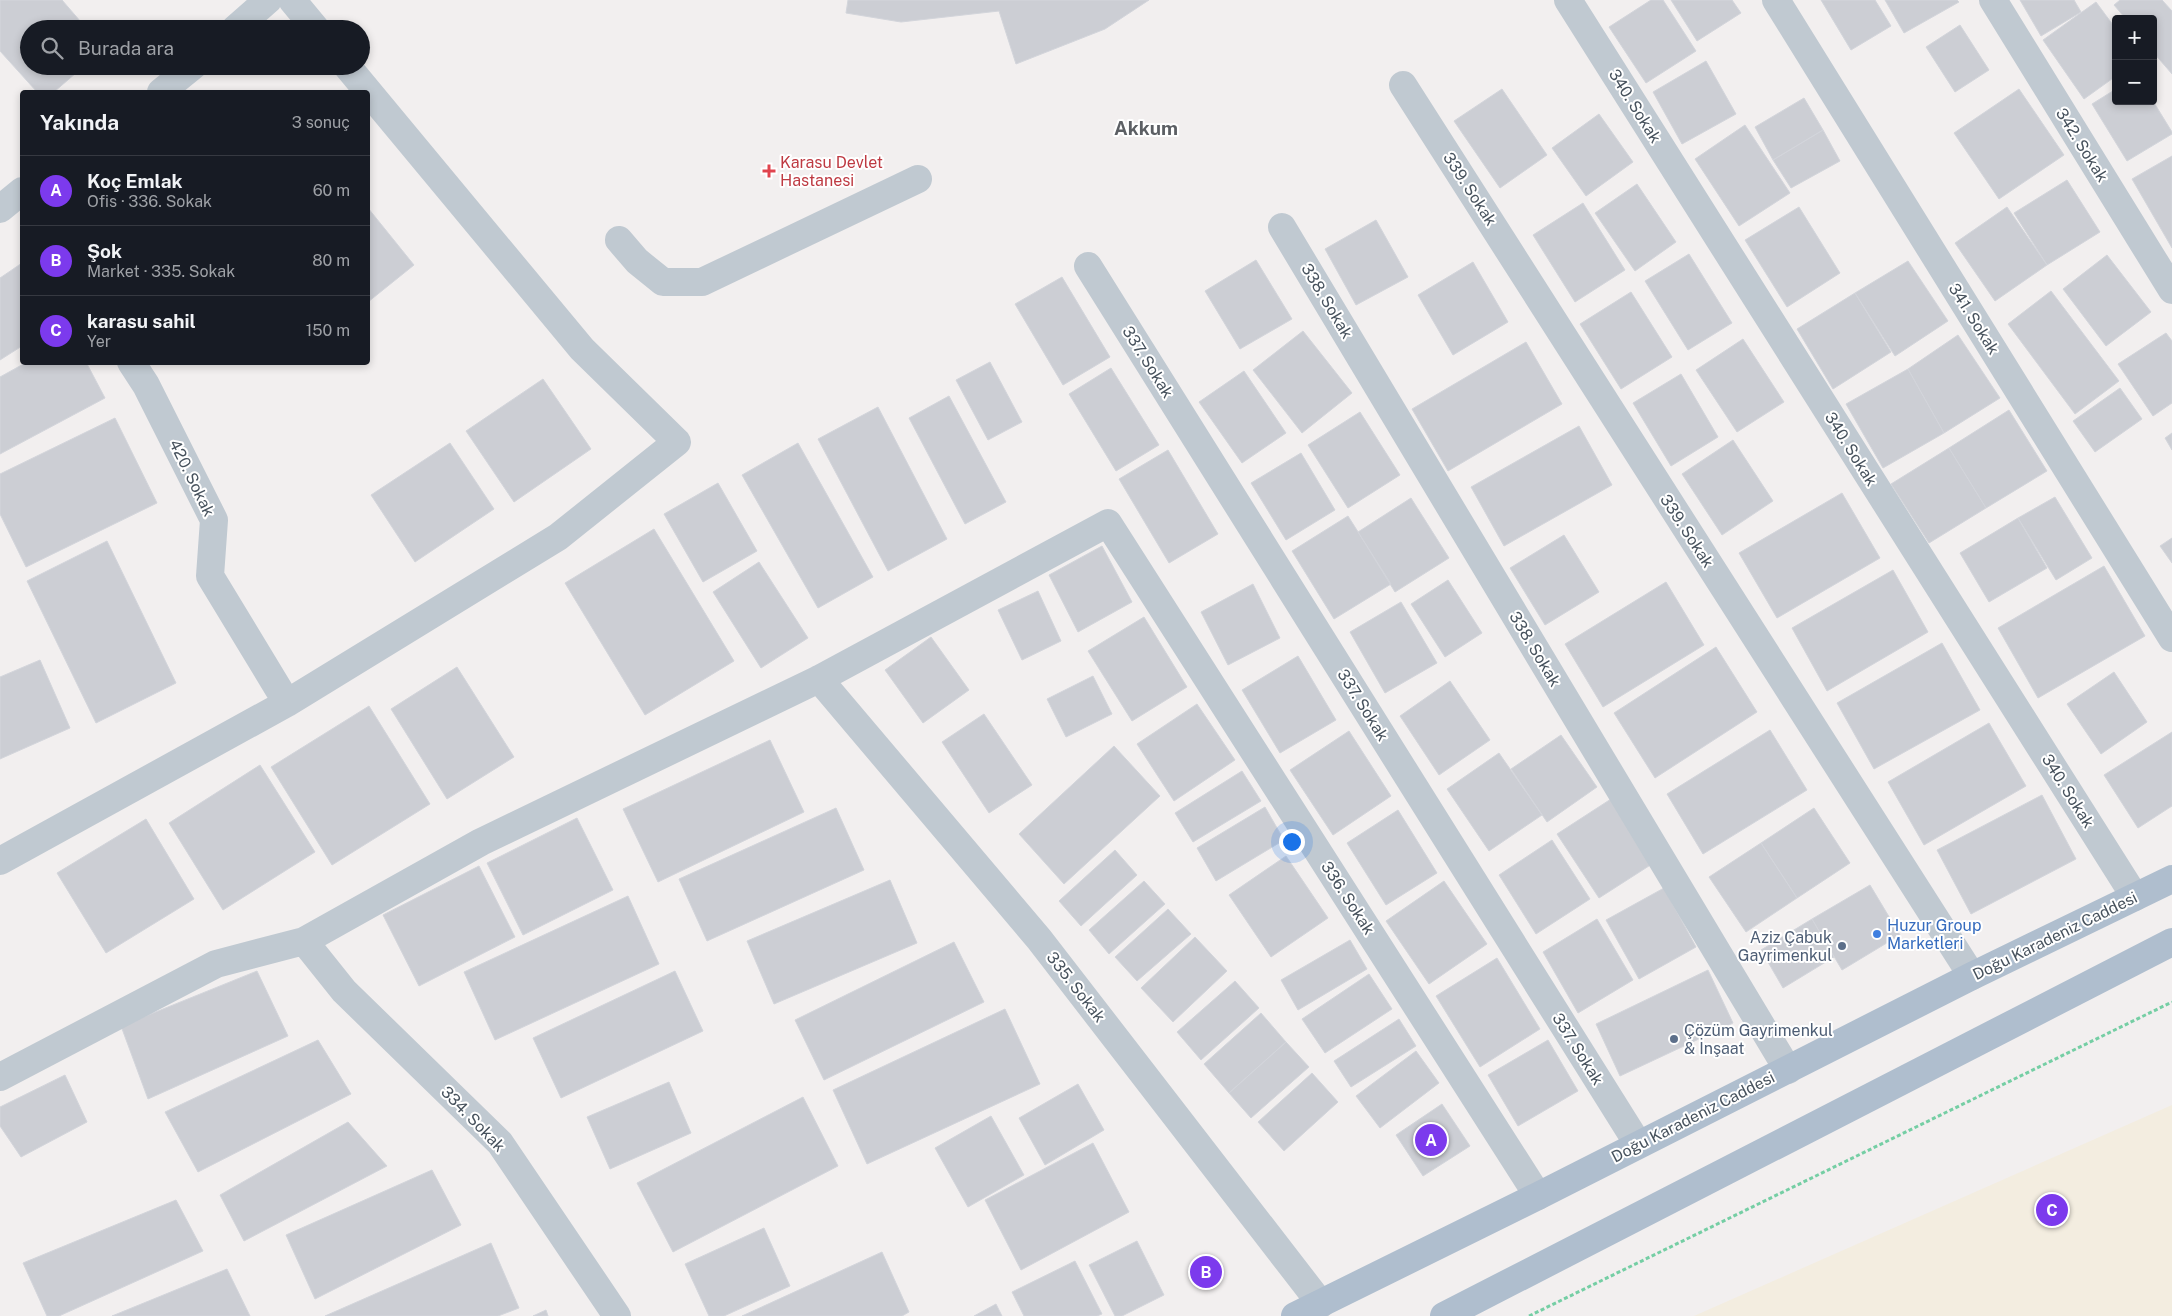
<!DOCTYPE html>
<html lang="tr">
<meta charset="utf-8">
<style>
:root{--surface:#171b24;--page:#20242c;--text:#f1f3f6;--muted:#9ea1a6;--line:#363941;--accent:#7c3aed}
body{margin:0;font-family:"Public Sans",sans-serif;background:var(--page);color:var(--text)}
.controls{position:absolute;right:15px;top:15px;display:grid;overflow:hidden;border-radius:5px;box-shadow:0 2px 8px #0003}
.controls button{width:45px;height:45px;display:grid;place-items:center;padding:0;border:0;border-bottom:1px solid var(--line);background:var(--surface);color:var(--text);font:25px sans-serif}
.you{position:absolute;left:1291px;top:841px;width:18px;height:18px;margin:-12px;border:4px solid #fff;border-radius:50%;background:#1a73e8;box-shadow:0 0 0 8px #1a73e833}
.badge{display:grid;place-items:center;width:32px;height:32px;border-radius:50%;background:var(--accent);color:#fff;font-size:16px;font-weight:700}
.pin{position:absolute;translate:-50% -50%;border:2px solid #fff;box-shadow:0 1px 5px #0006}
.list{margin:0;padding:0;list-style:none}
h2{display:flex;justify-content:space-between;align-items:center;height:65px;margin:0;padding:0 20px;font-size:21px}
h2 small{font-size:16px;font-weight:400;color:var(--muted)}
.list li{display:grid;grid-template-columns:32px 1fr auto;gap:15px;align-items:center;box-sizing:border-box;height:70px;padding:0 20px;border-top:1px solid var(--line)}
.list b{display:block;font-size:19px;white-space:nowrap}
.list p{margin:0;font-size:16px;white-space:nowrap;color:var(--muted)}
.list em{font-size:16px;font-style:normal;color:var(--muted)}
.icon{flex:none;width:28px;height:28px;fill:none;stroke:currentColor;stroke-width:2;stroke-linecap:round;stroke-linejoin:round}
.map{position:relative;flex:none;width:2172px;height:1316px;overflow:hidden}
.search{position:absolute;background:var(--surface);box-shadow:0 2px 8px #0003;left:20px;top:20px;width:350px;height:55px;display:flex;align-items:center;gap:12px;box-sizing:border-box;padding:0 18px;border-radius:28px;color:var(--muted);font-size:19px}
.panel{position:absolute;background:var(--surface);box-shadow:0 2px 8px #0003;left:20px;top:90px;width:350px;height:275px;border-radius:5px}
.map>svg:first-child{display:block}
</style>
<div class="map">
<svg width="2172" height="1316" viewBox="0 0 2172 1316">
<rect width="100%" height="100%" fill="#f2efef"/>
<path fill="#f3ede0" d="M2172,1105V1316H1694Z"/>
<path fill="#ccced4" stroke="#d3d5db" d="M0,0H62L87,29H29V66H84L54,92H37L0,51Z
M848,0H1149L1105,29L1016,64L999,11L901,22L846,13Z
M1651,0H1663L1696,51L1646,83L1609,27Z
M1671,0H1732L1741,13L1697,41Z
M1821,0H1875L1891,26L1851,50Z
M1885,0H1957L1959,2L1904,33Z
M2020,0H2074L2081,12L2041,36Z
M2120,0H2162L2172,11V74L2153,52V19H2126L2114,5Z
M2096,2L2116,29V76L2084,99L2043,40Z
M1960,25L1989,70L1955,92L1926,47Z
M1706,61L1736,114L1682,144L1653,92Z
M1502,89L1547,155L1500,188L1454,121Z
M2019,89L2064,155L1999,199L1954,133Z
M2116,89V101H2153L2172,132V134L2127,161L2092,104Z
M1804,98L1823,130L1773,160L1755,127Z
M1599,114L1633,162L1586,196L1552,148Z
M1745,125L1790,193L1739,226L1695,159Z
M1823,130L1840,161L1791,188L1773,160Z
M2172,156V248L2132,179Z
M2067,180L2100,232L2047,265L2014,213Z
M1637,184L1676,242L1635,271L1595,213Z
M1583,203L1625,270L1575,302L1533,235Z
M1799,207L1840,273L1787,307L1745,240Z
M2007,207L2047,265L1995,301L1955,243Z
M368,208L414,265L368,302Z
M1376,220L1408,277L1356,305L1325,249Z
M1689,254L1732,323L1688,350L1645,281Z
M2107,255L2151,312L2106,346L2063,289Z
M1256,260L1292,319L1240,349L1205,291Z
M1908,261L1948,321L1895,356L1855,293Z
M1473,262L1508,322L1453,355L1418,295Z
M22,263V346L0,360V278Z
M1062,277L1110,357L1063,385L1015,304Z
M2051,291L2119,381L2075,414L2008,324Z
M1631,292L1672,357L1621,389L1580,324Z
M1855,293L1891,352L1833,389L1797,329Z
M1303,331L1352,393L1302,433L1253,370Z
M2166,333L2172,341V403L2153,416L2118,364Z
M1958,335L2000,398L1944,433L1908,369Z
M1743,339L1784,402L1737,432L1696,370Z
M1526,342L1562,404L1448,471L1412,409Z
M27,362H86L105,398L0,454V377Z
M990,362L1022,422L988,440L956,380Z
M1111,368L1159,445L1116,471L1069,394Z
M1908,369L1944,433L1883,468L1846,404Z
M1244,371L1286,433L1242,463L1199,402Z
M1681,374L1718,437L1671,466L1633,403Z
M543,379L591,449L514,502L466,431Z
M2120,388L2142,419L2095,452L2073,421Z
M949,396L1006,502L965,524L909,418Z
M878,407L947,539L888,571L818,439Z
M2009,410L2047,471L1986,508L1949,448Z
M1360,412L1400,475L1348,508L1308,445Z
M115,418L157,503L26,567L0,514V474Z
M1579,426L1612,485L1504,546L1471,487Z
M2172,433V450L2165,438Z
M1733,440L1773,501L1722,535L1682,474Z
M450,443L494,509L415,562L371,495Z
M798,443L873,577L818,608L742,475Z
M1949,448L1986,508L1929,543L1891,484Z
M1168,450L1218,534L1169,563L1119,479Z
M1301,453L1335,510L1286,540L1251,483Z
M718,483L757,551L703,582L664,514Z
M1842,493L1880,558L1777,618L1739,553Z
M2055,497L2092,558L2056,580L2018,518Z
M1411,498L1449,558L1395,592L1358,532Z
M1348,516L1391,584L1334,619L1292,551Z
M2018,518L2047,568L1989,602L1960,553Z
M654,529L734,661L645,715L565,583Z
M1564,535L1599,592L1545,625L1510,568Z
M2172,538V563L2160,546Z
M107,541L176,683L96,723L27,581Z
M1102,546L1132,602L1078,632L1049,575Z
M759,562L808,638L761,668L713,592Z
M2104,566L2145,636L2038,698L1998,628Z
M1893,570L1928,632L1827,691L1792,628Z
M1448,580L1482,633L1445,657L1411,604Z
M1666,582L1704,645L1603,707L1565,644Z
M1253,584L1280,638L1228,665L1201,612Z
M1038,591L1061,641L1022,660L998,610Z
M1401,602L1437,663L1385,693L1350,632Z
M1144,617L1187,687L1132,721L1088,651Z
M931,637L969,690L923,723L885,670Z
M1942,643L1980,710L1874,769L1837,703Z
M1716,647L1757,712L1655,778L1614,713Z
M1298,656L1336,720L1280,753L1242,690Z
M40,660L70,728L0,759V677Z
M457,667L514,757L447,799L391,709Z
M2114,672L2147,722L2101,754L2067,704Z
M1093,676L1112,714L1066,737L1047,699Z
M1450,681L1490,740L1439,775L1400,716Z
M1197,704L1235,760L1174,801L1137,744Z
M369,706L430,804L332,865L271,767Z
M984,714L1032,785L989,813L942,742Z
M1989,723L2026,786L1924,845L1888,782Z
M1770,730L1807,790L1703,854L1667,794Z
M1349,731L1391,796L1333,835L1290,770Z
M2172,732V806L2138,828L2104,775Z
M1561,735L1597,787L1547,822L1511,769Z
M770,740L804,812L658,882L623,809Z
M1114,746L1160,796L1064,884L1019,834Z
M1499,753L1542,815L1489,851L1447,789Z
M260,765L315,852L223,910L169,823Z
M1242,771L1261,801L1193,842L1175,813Z
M2042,795L2076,859L1971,914L1937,850Z
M1611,799L1652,864L1599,898L1557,834Z
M1265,807L1284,840L1216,881L1197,848Z
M836,808L864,870L707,941L679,879Z
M1814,808L1850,863L1797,898L1761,843Z
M1398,810L1437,873L1386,905L1347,843Z
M577,818L613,890L523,935L487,863Z
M146,819L194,899L106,953L57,873Z
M1552,840L1590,899L1536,934L1499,875Z
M1761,843L1797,898L1746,932L1709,877Z
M1115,850L1137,875L1081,926L1059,901Z
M1286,856L1328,918L1271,957L1229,895Z
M479,866L515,937L419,986L383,915Z
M890,880L917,943L774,1004L747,941Z
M1144,881L1165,904L1109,954L1089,930Z
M1444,881L1487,944L1429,984L1386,921Z
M1870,885L1900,935L1842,970L1812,919Z
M1664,888L1696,947L1639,979L1606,920Z
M628,896L659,964L495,1040L464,972Z
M1168,909L1191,934L1137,981L1115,957Z
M1597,919L1633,980L1578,1013L1543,952Z
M1812,919L1834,957L1783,988L1761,950Z
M1195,937L1227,971L1173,1022L1141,988Z
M1350,940L1367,969L1298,1010L1281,980Z
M954,942L984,1002L824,1080L795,1020Z
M1497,958L1540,1029L1480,1067L1436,996Z
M1708,970L1733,1023L1620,1076L1596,1024Z
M257,971L288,1036L148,1099L121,1026Z
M675,971L703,1031L561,1098L533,1038Z
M1369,974L1392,1009L1325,1053L1302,1019Z
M1235,981L1259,1008L1201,1060L1177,1032Z
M1005,1009L1040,1084L867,1164L833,1090Z
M1261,1013L1286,1042L1229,1093L1204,1064Z
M1399,1019L1416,1046L1351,1087L1334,1061Z
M318,1040L351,1094L198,1172L165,1112Z
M1548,1040L1578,1091L1518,1126L1488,1075Z
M1286,1042L1309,1067L1251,1118L1229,1093Z
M1416,1051L1439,1083L1380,1128L1356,1096Z
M1312,1073L1338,1102L1284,1151L1258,1122Z
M65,1075L87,1122L21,1157L0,1126V1107Z
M669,1082L691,1133L610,1169L587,1117Z
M1078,1084L1104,1130L1045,1165L1019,1118Z
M803,1097L838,1166L673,1252L637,1183Z
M1442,1104L1470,1146L1423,1176L1396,1135Z
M991,1116L1024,1175L968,1207L935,1148Z
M348,1122L387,1166L244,1241L220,1195Z
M1093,1143L1129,1212L1021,1270L985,1200Z
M432,1170L461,1225L315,1299L286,1235Z
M176,1200L203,1251L59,1316H47L23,1263Z
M764,1228L790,1286L724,1316H709L685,1264Z
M1137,1241L1164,1295L1122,1316H1115L1089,1265Z
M491,1243L519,1308L498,1316H325Z
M882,1252L909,1312L902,1316H742Z
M1075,1261L1102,1314L1097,1316H1024L1012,1292Z
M227,1269L250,1316H112Z
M996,1304L1002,1316H974Z
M546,1310L548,1316H533Z"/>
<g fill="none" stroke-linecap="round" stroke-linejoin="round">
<path stroke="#75cea4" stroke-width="3" stroke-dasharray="4 2.5" stroke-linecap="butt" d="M1529,1316L2172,1002"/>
<path stroke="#c0c9d1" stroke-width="28" d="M292,0L316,29
M1568,0L2135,897
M1776,0L2172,638
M1993,0L2172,290
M235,29L268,0
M1403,85L1972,976
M161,92L193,66
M0,209L22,191
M1282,227L1788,1070
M619,240L637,261L663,282H702L918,179
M1088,266L1638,1144
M131,362L146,385L214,520L210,576L287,703
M819,679L1039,939L1321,1304
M0,861L287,703L558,537L677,442L582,349L347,66
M304,941L344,991L500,1143L617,1316
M0,1077L216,964L304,941L481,842L819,679L1108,523L1538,1196"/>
<path stroke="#afbece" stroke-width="28" d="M1295,1316L1538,1196L1972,976L2172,879
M1444,1316L2172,942"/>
</g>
<path fill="#e0444e" stroke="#fff" stroke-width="2" d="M766.5 163.5h5v5h5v5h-5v5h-5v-5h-5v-5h5z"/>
<circle fill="#3f7fe0" stroke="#fff" stroke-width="2" cx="1877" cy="934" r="5"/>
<g fill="#5c6f8a" stroke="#fff" stroke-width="2">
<circle cx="1842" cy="946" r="5"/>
<circle cx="1674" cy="1039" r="5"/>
</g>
<g text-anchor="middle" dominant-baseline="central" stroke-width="4" stroke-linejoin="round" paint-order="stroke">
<g font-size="16" fill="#47525d" stroke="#fff">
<text transform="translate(1635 106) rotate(58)">340. Sokak</text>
<text transform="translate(2082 145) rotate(58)">342. Sokak</text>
<text transform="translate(1470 189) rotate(57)">339. Sokak</text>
<text transform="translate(1327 301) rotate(59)">338. Sokak</text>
<text transform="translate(1974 319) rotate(58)">341. Sokak</text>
<text transform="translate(1148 362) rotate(58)">337. Sokak</text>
<text transform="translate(1851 449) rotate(58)">340. Sokak</text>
<text transform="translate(192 478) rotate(64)">420. Sokak</text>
<text transform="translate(1687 531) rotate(57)">339. Sokak</text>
<text transform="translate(1535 649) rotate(59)">338. Sokak</text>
<text transform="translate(1363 705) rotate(58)">337. Sokak</text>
<text transform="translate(2068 791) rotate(58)">340. Sokak</text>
<text transform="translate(1348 898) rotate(57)">336. Sokak</text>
<text transform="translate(2055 936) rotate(-26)">Doğu Karadeniz Caddesi</text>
<text transform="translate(1076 987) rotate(52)">335. Sokak</text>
<text transform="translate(1578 1049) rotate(58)">337. Sokak</text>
<text transform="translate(1693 1117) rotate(-27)">Doğu Karadeniz Caddesi</text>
<text transform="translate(473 1119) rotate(46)">334. Sokak</text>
</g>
<g font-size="16" fill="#be3a42" stroke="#fff" text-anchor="start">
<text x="780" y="162">Karasu Devlet<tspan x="780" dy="18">Hastanesi</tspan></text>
</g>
<g font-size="16" fill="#366cbe" stroke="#fff" text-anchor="start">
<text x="1887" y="925">Huzur Group<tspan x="1887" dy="18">Marketleri</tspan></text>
</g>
<g font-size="16" fill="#4e5e75" stroke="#fff" text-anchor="end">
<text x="1832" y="937">Aziz Çabuk<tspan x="1832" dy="18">Gayrimenkul</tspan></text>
<text x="1684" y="1030" text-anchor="start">Çözüm Gayrimenkul<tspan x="1684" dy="18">&amp; İnşaat</tspan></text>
</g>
<g font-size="19" font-weight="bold" fill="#5c5f64" stroke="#fff">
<text x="1146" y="128">Akkum</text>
</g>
</g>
</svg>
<div class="controls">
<button>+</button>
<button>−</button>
</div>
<div class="you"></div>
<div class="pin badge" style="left:1431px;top:1140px">A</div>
<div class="pin badge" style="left:1206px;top:1272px">B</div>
<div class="pin badge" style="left:2052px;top:1210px">C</div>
<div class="search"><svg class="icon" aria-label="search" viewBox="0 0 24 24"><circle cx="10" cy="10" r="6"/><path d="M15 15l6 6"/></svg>Burada ara</div>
<section class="panel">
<h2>Yakında<small>3 sonuç</small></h2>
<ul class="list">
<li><span class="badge">A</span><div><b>Koç Emlak</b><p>Ofis · 336. Sokak</p></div><em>60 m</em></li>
<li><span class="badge">B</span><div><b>Şok</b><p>Market · 335. Sokak</p></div><em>80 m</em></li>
<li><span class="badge">C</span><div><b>karasu sahil</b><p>Yer</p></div><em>150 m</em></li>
</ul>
</section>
</div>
